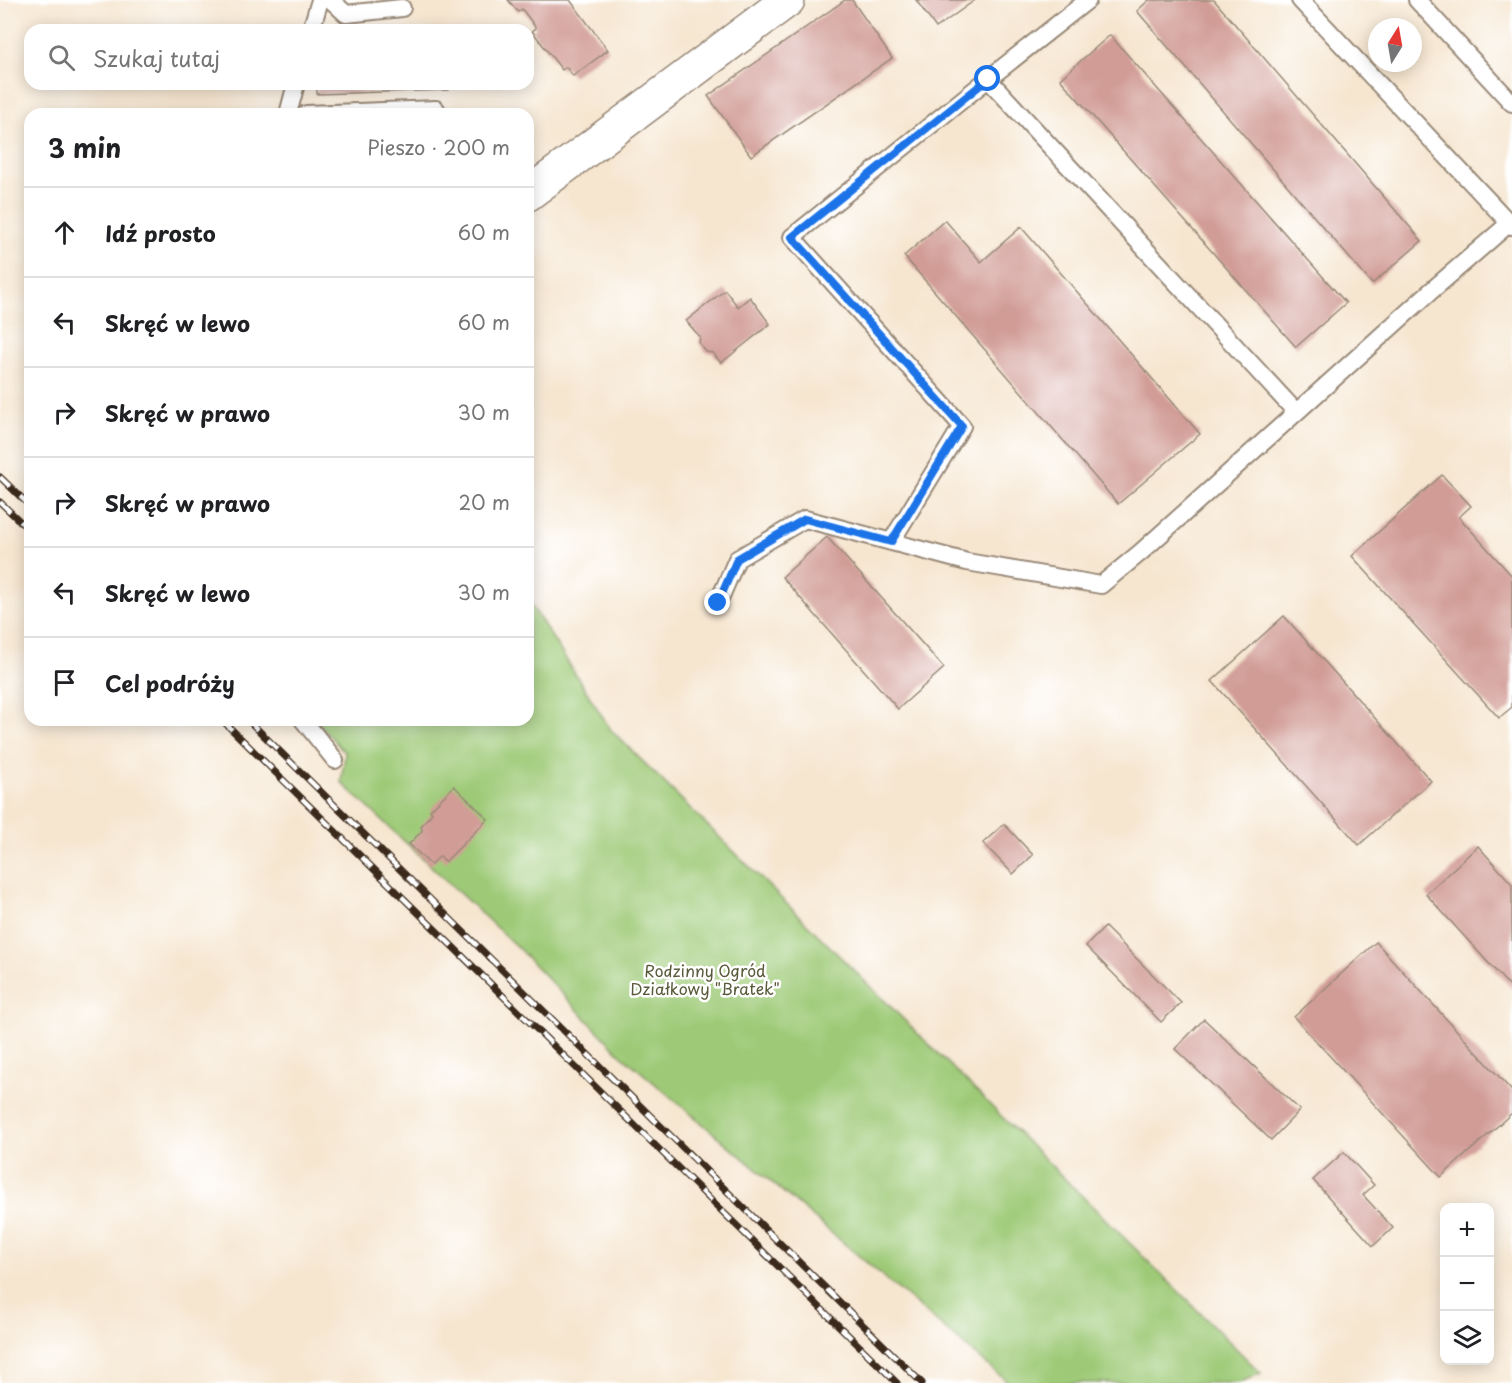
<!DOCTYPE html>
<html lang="pl">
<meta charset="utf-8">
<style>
:root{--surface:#fff;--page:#f2f2f2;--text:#202124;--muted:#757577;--line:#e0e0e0}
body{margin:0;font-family:"Playpen Sans",sans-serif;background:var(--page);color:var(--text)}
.controls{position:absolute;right:18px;bottom:18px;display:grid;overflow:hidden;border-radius:12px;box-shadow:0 3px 15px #0003}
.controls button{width:54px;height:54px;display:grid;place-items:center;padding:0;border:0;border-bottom:2px solid var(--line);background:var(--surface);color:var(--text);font:30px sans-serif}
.compass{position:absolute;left:1368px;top:18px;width:54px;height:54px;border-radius:50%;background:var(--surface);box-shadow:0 3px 15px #0003;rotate:11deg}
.stop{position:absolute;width:18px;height:18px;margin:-14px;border:4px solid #1a73e8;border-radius:50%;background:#fff}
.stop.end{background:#1a73e8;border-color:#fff;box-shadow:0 2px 6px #0008}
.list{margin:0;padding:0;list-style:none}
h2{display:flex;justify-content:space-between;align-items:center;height:78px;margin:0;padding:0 24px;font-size:26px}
h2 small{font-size:20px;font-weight:400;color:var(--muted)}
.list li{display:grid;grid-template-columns:39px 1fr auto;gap:18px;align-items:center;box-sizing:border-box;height:90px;padding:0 24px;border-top:2px solid var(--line)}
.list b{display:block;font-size:22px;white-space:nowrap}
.list em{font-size:20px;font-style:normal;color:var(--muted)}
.icon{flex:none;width:33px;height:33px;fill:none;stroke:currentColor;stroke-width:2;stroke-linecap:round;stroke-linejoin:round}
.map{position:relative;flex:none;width:1512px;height:1383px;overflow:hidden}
.search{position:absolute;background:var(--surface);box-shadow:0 3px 15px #0003;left:24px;top:24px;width:510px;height:66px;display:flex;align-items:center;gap:15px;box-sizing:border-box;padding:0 21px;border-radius:18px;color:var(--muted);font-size:22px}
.panel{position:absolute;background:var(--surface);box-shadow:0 3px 15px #0003;left:24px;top:108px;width:510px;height:618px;border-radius:18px}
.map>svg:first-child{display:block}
</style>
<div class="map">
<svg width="1512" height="1383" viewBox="0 0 1512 1383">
<rect width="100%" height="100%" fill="#fff"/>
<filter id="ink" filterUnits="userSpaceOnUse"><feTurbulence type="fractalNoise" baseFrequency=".0167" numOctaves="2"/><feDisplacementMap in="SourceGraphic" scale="12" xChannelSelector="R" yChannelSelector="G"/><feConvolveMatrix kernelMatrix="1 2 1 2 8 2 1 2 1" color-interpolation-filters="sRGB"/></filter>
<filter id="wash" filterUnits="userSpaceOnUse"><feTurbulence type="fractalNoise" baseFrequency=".008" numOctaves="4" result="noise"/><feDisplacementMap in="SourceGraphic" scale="24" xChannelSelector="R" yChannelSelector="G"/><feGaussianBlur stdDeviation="1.35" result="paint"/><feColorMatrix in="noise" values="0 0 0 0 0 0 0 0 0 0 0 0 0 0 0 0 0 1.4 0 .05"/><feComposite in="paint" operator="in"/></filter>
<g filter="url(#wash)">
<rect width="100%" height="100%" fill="#f6e6d0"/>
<path fill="#9eca77" stroke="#6c7a4a" stroke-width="1.5" d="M528,600L611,730L1261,1373L1239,1383H1009L620,1054L518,948L341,782L345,753L316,720H528Z"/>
<g id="blocks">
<path fill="#d19c96" d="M508,0H570L608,50L573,76L566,67L562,70L532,31L536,28L522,9L518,12Z
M845,0H852L892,58L751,156L708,96Z
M916,0H975L936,28Z
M1149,0H1214L1422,241L1372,284L1137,11Z
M1110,35L1346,303L1296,347L1060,79Z
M317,84H447L448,90L317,94Z
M945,220L981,262L1021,227L1200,434L1118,504L904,256Z
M725,290L738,307L750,297L770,324L721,363L713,353L706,352L699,343L700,337L686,321Z
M1442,475L1471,506L1459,517L1512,576V707L1499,718L1352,556Z
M827,537L944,668L898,709L782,577Z
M1284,616L1431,781L1359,845L1212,681Z
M454,786L488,819L445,862L440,856L431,865L409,844L422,831L421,826L432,813L430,810Z
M1004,824L1033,855L1013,874L983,843Z
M1478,846L1512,884V989L1426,894Z
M1105,927L1181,1003L1161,1022L1086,946Z
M1376,942L1512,1091V1113L1441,1177L1294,1017Z
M1204,1019L1300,1110L1271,1140L1175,1049Z
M1344,1152L1374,1185L1363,1195L1393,1228L1373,1246L1313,1180Z"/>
</g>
</g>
<g filter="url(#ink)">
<use href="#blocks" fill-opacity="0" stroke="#988877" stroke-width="1.5"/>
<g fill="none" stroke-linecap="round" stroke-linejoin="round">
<g stroke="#988877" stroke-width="20">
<path id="lane" d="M331,0L346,14L402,8
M1300,0L1512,226
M1417,0L1512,103
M311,30L320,0
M988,79L1088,0
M288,114L296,84
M306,114L436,109
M891,542L962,426L792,237L988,79L1296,412
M718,603L737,559L805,519L967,562L1101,585L1141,552L1431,291L1512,221
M303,720L335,760"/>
</g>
<g stroke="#988877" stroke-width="36">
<path id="street" d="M528,194L788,0"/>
</g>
<use href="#lane" stroke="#fff" stroke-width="16"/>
<use href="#street" stroke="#fff" stroke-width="33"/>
<g stroke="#3b2a1e" stroke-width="7">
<path id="rail" d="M0,477L30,506
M0,502L30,531
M222,720L897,1383
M248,720L922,1383"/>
</g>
<use href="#rail" stroke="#fff" stroke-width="4.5" stroke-dasharray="14" stroke-linecap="butt"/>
</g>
</g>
<g fill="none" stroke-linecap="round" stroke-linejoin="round" filter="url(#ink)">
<path stroke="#1a73e8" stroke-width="8" d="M718,603L737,559L805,519L891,542L962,426L792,237L988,79"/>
</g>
<g text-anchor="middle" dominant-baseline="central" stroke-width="5" stroke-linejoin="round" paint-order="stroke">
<g font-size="16" fill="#595a39" stroke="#fff">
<text x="705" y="970">Rodzinny Ogród<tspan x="705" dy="18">Działkowy "Bratek"</tspan></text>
</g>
</g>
</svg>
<div class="controls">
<button>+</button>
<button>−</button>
<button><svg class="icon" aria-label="layers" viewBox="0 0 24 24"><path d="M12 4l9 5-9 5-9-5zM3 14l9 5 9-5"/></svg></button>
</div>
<svg class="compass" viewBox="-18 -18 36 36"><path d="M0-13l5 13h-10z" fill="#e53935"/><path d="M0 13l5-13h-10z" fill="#757577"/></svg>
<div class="stop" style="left:988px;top:79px"></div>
<div class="stop end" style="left:718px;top:603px"></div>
<div class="search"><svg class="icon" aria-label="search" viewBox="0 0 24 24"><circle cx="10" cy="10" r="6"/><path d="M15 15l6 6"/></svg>Szukaj tutaj</div>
<section class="panel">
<h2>3 min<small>Pieszo · 200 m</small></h2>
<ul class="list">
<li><svg class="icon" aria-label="ahead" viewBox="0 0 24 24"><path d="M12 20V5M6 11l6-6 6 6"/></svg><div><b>Idź prosto</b></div><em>60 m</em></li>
<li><svg class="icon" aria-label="left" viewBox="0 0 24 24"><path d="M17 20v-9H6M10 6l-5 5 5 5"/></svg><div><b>Skręć w lewo</b></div><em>60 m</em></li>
<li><svg class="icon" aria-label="right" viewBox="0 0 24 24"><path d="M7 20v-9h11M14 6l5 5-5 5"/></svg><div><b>Skręć w prawo</b></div><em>30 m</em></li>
<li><svg class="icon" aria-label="right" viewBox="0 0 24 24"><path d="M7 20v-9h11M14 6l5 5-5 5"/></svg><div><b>Skręć w prawo</b></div><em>20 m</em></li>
<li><svg class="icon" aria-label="left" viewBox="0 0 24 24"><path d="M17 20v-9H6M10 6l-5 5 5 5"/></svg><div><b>Skręć w lewo</b></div><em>30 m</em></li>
<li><svg class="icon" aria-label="arrive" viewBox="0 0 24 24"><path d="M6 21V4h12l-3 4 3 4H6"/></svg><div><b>Cel podróży</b></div></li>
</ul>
</section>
</div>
